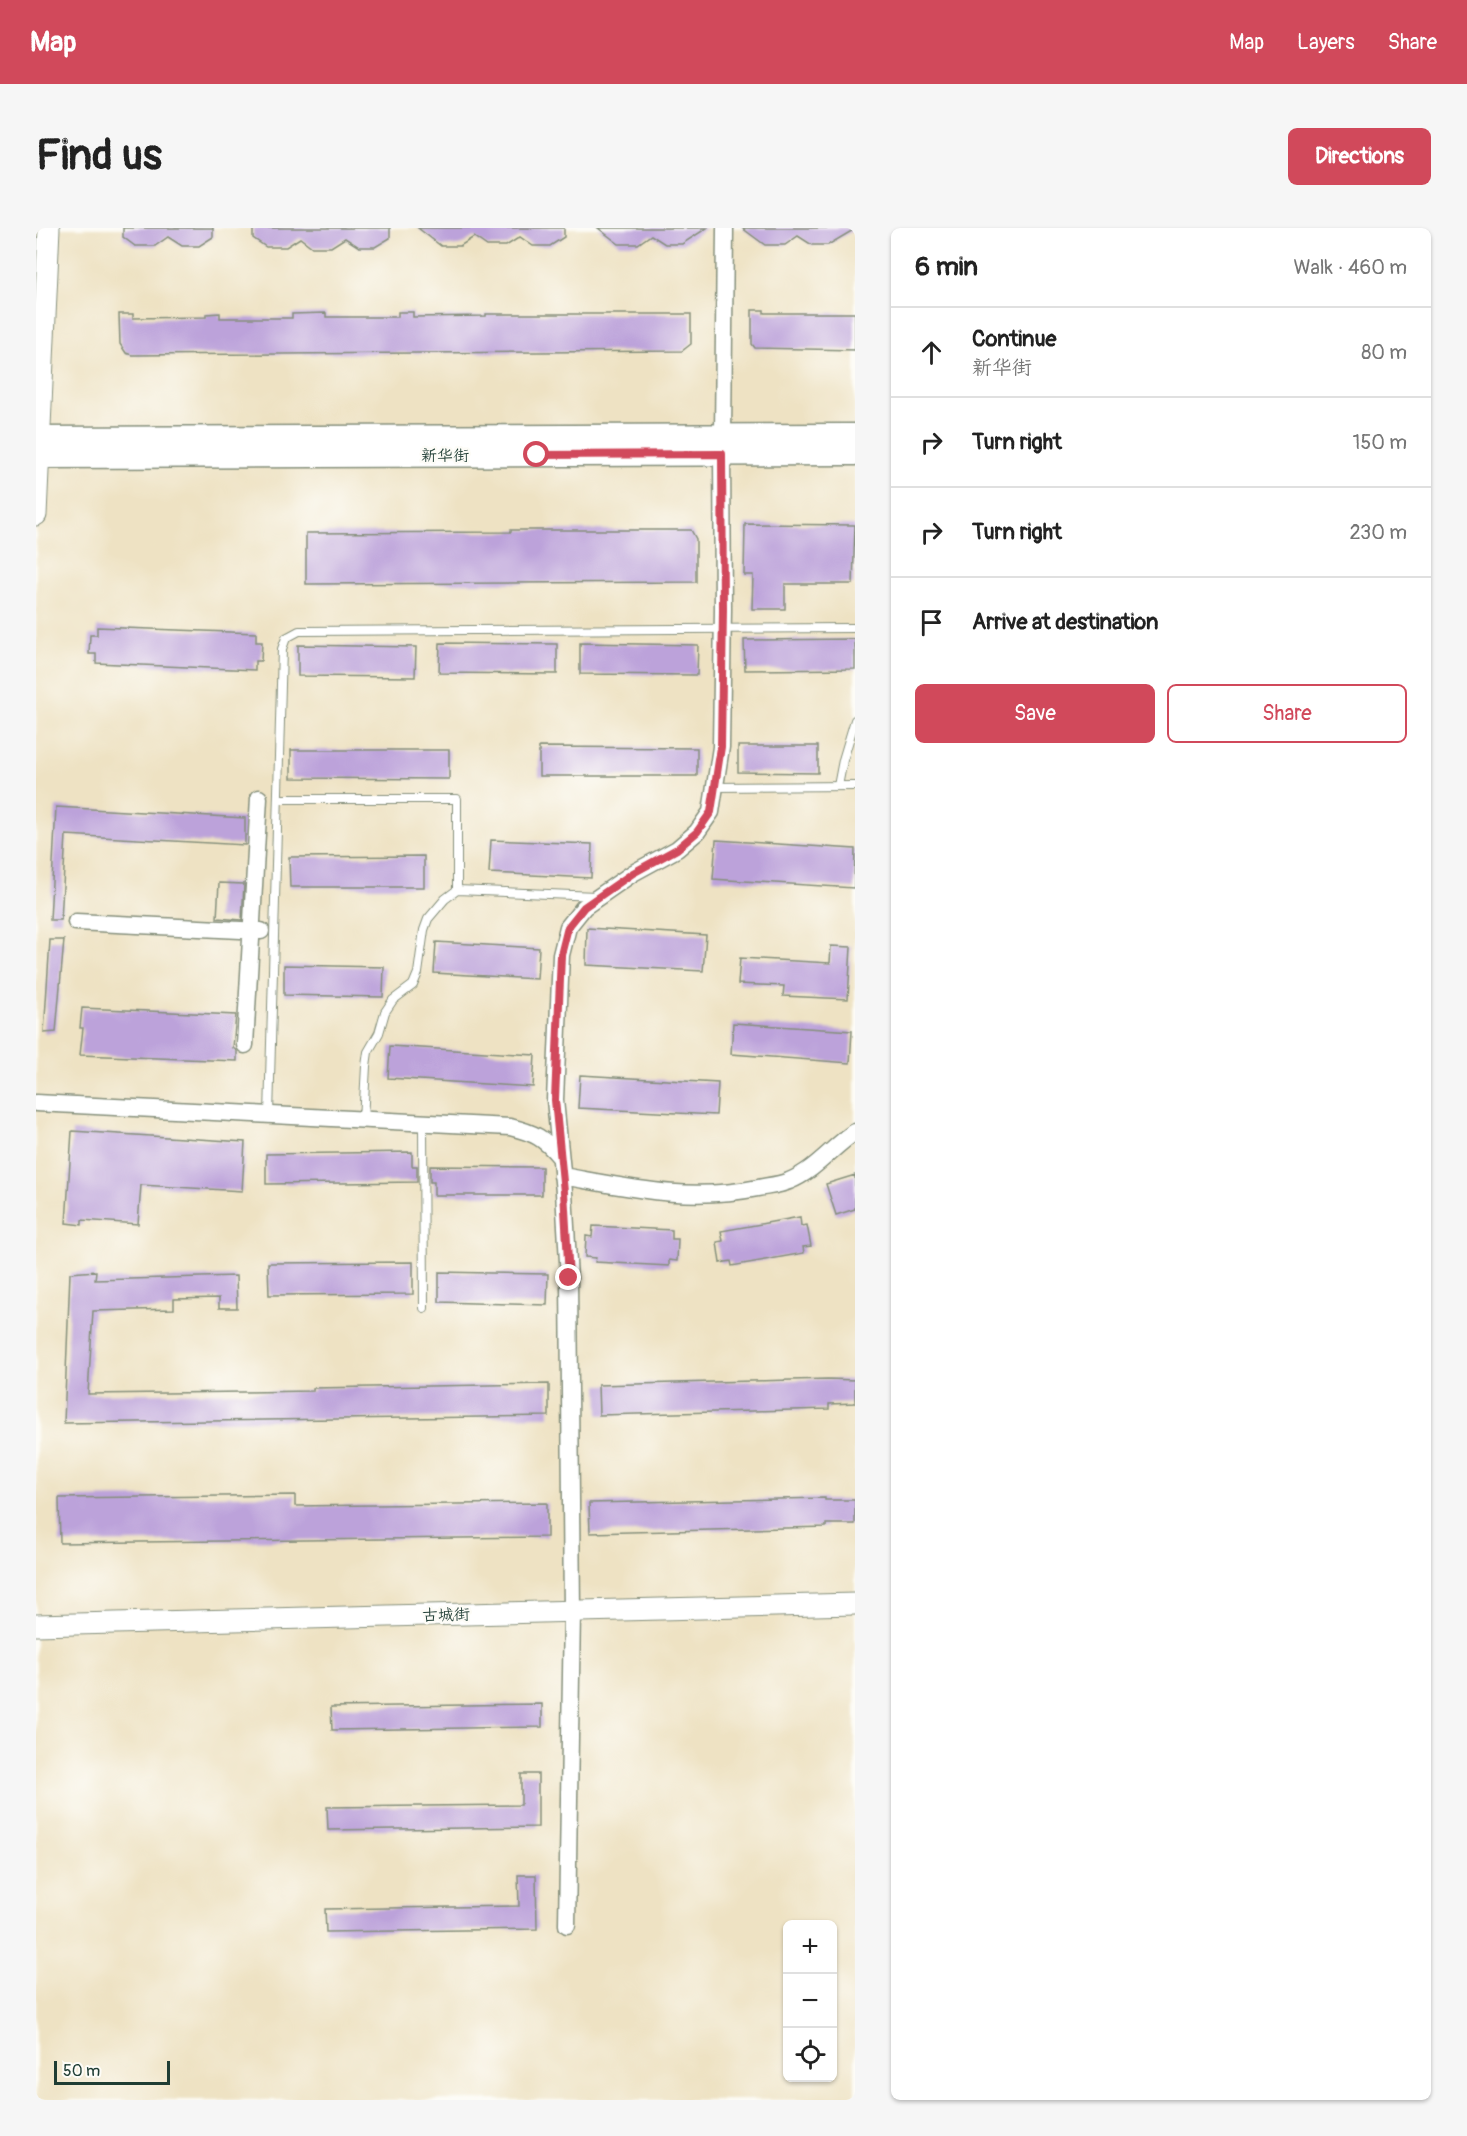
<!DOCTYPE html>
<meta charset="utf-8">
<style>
:root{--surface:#fff;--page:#f6f6f6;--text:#222;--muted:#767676;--line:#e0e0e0;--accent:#d1495b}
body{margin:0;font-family:Pangolin,"LXGW WenKai TC",sans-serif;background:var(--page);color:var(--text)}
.controls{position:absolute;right:18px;bottom:18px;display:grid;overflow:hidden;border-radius:9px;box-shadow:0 2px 4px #0004}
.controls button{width:54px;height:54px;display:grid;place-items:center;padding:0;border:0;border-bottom:2px solid var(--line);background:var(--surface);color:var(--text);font:30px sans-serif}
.scale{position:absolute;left:18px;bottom:15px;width:116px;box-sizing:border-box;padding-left:6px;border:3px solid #1f3d34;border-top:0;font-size:16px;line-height:21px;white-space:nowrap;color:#1f3d34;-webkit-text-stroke:4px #fdfcf7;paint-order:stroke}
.stop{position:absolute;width:18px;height:18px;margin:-14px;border:4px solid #d1495b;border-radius:50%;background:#fff}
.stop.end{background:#d1495b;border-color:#fff;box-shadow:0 2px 6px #0008}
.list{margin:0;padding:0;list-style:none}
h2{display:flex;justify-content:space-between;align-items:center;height:78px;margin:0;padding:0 24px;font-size:26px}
h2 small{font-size:20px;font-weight:400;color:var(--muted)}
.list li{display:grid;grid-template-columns:39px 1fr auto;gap:18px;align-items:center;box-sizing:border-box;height:90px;padding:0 24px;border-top:2px solid var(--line)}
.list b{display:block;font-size:22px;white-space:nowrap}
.list p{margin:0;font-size:20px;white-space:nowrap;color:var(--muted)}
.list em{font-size:20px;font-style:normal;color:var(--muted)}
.actions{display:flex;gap:12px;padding:18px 24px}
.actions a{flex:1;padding:14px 0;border:2px solid var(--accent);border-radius:9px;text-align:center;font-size:21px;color:var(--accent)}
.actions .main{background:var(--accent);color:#fff}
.icon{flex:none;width:33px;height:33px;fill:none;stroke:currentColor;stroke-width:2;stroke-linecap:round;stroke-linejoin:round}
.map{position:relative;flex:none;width:819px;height:1872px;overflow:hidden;border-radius:9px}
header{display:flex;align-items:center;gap:36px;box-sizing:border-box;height:84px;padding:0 30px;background:var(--accent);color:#fff}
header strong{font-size:28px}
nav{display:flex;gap:33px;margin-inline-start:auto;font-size:21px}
.intro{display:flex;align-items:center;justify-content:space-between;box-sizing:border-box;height:144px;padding:0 36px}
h1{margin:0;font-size:42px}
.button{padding:15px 27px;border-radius:9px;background:var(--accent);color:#fff;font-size:21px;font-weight:700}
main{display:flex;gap:36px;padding:0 36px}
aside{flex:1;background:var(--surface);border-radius:9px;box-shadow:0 2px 4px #0004}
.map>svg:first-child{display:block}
</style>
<header>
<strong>Map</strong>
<nav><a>Map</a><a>Layers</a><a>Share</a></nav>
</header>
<div class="intro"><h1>Find us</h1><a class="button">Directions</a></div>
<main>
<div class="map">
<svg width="819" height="1872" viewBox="0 0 819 1872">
<rect width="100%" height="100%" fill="#fdfcf7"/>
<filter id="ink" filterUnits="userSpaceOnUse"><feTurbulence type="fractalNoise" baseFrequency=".0167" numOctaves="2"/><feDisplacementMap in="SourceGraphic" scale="12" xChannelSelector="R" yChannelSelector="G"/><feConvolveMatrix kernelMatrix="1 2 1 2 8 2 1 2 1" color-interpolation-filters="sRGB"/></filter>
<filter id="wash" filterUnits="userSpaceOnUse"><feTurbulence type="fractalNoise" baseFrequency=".008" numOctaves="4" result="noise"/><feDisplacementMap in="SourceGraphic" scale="24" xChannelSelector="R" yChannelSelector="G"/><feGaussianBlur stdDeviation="1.35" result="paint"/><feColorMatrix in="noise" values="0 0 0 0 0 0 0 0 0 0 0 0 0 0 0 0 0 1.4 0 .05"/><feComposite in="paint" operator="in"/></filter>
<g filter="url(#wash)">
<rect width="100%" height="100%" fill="#eee2c3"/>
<g id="blocks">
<path fill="#bca2da" d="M87,0H177V9L163,18H146L132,9L119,18H99L87,9Z
M217,0H354V10L339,19H323L309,10L295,19H276L264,10L250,19H230L217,10Z
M382,0H528V9L514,18H497L484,9L470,18H451L438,9L424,18H405Z
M562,0H671L646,16H629L615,7L602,16H583Z
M706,0H819V1L792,17H776L762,8L749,17H729Z
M716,82H728V85H819V122L719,120L716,116Z
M362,84H377V89L450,88V86H655V116L646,123L96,127L90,125L84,116L83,86H97V90L170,89V86L184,85V90H256V86L290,85V89H362Z
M709,296L819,297L817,356H749V381H716L717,347H708Z
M475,302H655L660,311V354L270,356V305L475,304Z
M61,399L220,405V414H226L225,433H219V442L60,435V426H53L54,407H61Z
M819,411V441L709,442L708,412Z
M404,415L521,416V446L403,445Z
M544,415L662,417L661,447L544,446Z
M262,417L380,419L379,449L262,448Z
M702,518H782V545L702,544Z
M503,519L661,520V548H503Z
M255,522H413V551L255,550Z
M20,579L209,590V617L30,607L25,692H14Z
M455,612L556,616L555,650L453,645Z
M680,612L819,621L818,660L677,651Z
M388,628V659H254L253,629Z
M183,655L208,656L206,692L181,690Z
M551,700L670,707L667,743L550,737Z
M14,712H28L20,804L8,805Z
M400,714L503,720L501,751L398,745Z
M795,718L815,719L812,771L747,768L748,758L702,756L704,730L794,735Z
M248,737L348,739L347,769L248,767Z
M46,780L200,787L197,820L201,823V833L44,827L47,800H44Z
M697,795L816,803L814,835L695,826Z
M354,818L499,827L497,859L352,850Z
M544,847L682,855L680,887L542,880Z
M36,903L209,914L206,963L105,957L102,996L46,992V997L30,995Z
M376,924V938H381V954L230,956V926Z
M394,938L506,939V967H398V954H394Z
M819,947V981L800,987L790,956Z
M764,989L765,998L771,997L775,1018L767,1019L768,1025L696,1038L695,1033L684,1035L681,1014L687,1013L685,1003Z
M557,998L636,1002V1011H642L641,1033L633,1032V1038L559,1034L560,1030L549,1029L550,1008L556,1009Z
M377,1034V1066L233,1067L232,1035Z
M60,1043L59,1052L200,1048L201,1080H183V1070L138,1071V1081L57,1083L52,1166L277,1163V1160L513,1156V1188L28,1195L34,1045Z
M403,1044L512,1046L511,1077L403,1074Z
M792,1151L819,1152V1175L793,1176V1181L563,1187L562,1157Z
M259,1267V1278L511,1275V1309L24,1315L23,1270Z
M789,1270V1272H819V1296H790V1299L554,1305L553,1275Z
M506,1476V1499L296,1502L295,1479Z
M485,1546H502V1599L292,1602L291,1579L485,1577Z
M482,1647H500L501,1701L290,1704L289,1681L483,1678Z"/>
</g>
</g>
<g filter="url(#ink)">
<use href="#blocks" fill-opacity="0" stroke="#86907c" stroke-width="1.5"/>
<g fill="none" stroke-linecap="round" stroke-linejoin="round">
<g stroke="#86907c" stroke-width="10">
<path id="service" d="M802,558L807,532L819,492
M678,559L819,558
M242,571H421V662
M233,887L246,421L250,410L263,403L819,400
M327,892L330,838L332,824L343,805L349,784L357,772L377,757L382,745L388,702L392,691L409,671L421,662L560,668
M387,895L388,1080"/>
</g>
<g stroke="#86907c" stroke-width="19">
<path id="minor" d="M687,207L689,0
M40,694L225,703
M209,817L223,570
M0,875L474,899C499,905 508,910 524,929
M526,948C595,960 652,974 722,960C732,958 744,957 753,953C780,942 796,919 819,904
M531,1697L536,1384L533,1051L528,964L519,872L525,727L532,699L548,679L597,645L641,621L661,604L675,584L685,519L687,381L686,226"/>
</g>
<g stroke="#86907c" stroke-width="23">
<path id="tertiary" d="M0,287L13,0
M0,1397L819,1376"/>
</g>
<g stroke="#86907c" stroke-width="25">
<path id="secondary" d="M0,210L819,207
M0,229L819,226"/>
</g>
<use href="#service" stroke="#fff" stroke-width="8"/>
<use href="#minor" stroke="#fff" stroke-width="16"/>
<use href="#tertiary" stroke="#fff" stroke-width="21"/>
<use href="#secondary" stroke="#fff" stroke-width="22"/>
</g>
</g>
<g fill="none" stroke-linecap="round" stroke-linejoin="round" filter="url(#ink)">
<path stroke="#d1495b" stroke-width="8" d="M501,227L686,226L687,381L685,519L675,584L661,604L641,621L597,645L548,679L532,699L525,727L519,872L528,964L533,1050"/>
</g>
<g text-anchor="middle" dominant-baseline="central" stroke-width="5" stroke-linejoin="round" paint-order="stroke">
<g font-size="16" fill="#1f3d34" stroke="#fdfcf7">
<text x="409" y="228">新华街</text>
<text transform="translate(410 1387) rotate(-1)">古城街</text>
</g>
</g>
</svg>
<div class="controls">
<button>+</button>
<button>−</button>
<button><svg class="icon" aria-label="locate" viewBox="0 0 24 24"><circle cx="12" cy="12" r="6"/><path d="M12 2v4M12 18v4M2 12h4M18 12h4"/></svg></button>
</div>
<div class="scale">50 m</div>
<div class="stop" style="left:501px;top:227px"></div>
<div class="stop end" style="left:533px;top:1050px"></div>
</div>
<aside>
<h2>6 min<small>Walk · 460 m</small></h2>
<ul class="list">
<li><svg class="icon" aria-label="ahead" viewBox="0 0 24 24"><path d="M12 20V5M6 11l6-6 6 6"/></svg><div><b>Continue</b><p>新华街</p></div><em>80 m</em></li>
<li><svg class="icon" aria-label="right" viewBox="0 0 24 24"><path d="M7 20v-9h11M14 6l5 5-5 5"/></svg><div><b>Turn right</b></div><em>150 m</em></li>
<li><svg class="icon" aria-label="right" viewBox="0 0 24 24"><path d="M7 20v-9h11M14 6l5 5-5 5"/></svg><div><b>Turn right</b></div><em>230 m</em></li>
<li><svg class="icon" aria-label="arrive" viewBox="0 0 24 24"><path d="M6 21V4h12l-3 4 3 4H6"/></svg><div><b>Arrive at destination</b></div></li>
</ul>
<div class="actions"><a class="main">Save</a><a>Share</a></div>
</aside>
</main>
